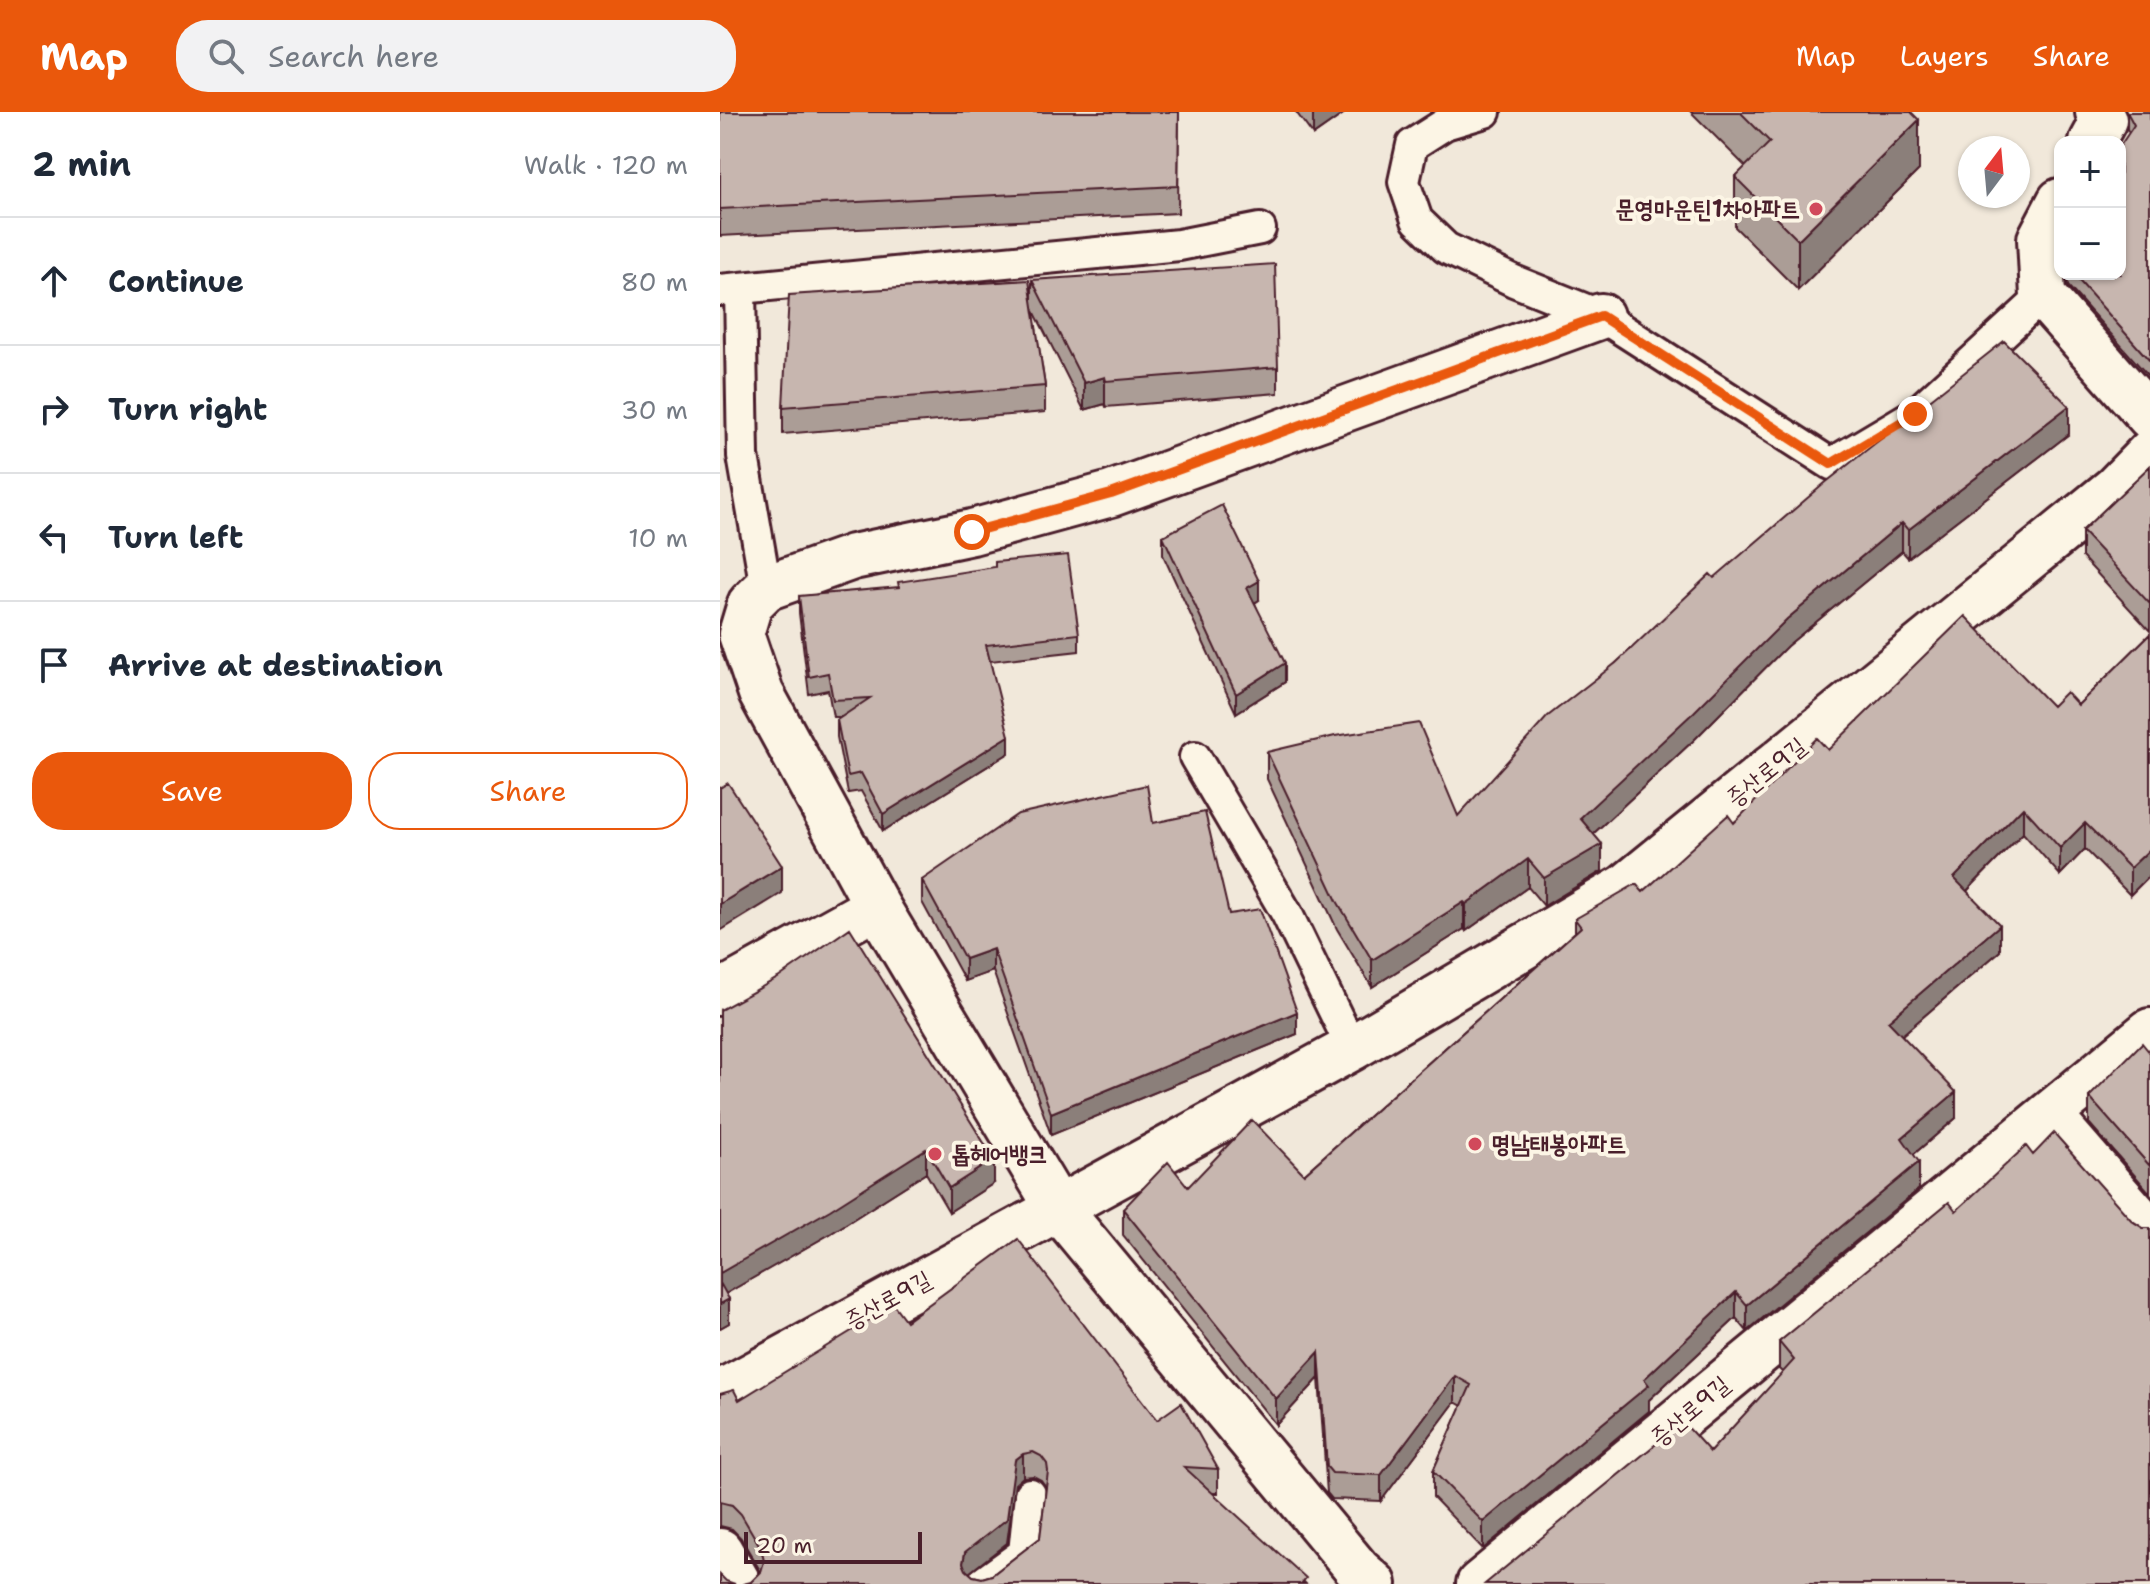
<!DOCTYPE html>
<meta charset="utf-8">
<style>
:root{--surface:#fff;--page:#f2f2f3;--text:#1f2937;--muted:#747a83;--line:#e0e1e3;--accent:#ea580c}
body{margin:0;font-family:"Shantell Sans","Poor Story",sans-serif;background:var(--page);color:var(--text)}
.controls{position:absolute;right:24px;top:24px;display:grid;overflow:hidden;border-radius:16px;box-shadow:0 2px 6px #0004}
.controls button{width:72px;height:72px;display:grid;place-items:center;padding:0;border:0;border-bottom:2px solid var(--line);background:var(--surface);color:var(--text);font:40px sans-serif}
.compass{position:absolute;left:1238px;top:24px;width:72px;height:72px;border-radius:50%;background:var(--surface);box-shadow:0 2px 6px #0004;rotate:16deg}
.scale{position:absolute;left:24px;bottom:20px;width:178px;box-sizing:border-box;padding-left:8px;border:4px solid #4a1f2b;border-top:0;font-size:22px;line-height:28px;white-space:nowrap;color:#4a1f2b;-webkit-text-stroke:6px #fcf5e5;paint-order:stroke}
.stop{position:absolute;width:24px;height:24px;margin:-18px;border:6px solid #ea580c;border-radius:50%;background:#fff}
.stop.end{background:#ea580c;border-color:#fff;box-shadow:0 2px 8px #0008}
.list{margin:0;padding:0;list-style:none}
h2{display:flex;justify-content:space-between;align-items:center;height:104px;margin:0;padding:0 32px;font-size:34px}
h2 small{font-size:26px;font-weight:400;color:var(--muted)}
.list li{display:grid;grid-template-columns:52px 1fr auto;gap:24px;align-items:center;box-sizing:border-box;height:128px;padding:0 32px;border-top:2px solid var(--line)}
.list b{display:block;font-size:30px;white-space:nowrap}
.list em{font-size:26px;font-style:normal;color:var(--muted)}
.actions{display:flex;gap:16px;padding:24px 32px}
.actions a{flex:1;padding:18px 0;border:2px solid var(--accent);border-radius:32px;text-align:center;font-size:28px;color:var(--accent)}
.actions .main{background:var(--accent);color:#fff}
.icon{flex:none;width:44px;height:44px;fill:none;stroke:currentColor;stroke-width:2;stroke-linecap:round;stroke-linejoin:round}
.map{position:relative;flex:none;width:1430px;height:1472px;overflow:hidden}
header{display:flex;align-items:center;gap:48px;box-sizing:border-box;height:112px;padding:0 40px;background:var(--accent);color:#fff}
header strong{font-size:38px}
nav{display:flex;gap:44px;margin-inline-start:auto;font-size:28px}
.search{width:560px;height:72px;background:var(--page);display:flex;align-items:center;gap:20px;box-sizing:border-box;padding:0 28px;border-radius:32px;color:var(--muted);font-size:30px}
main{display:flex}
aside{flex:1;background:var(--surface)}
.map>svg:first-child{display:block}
</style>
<header>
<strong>Map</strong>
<div class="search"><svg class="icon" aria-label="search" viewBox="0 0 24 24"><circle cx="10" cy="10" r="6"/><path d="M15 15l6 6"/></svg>Search here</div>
<nav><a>Map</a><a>Layers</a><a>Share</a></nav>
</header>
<main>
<aside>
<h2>2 min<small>Walk · 120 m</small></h2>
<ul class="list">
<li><svg class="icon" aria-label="ahead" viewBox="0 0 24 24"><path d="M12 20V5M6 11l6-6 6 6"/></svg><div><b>Continue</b></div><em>80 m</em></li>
<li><svg class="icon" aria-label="right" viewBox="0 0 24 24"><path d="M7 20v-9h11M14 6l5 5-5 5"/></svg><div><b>Turn right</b></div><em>30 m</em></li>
<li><svg class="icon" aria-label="left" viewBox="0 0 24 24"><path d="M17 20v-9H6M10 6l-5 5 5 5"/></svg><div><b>Turn left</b></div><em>10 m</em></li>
<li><svg class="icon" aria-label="arrive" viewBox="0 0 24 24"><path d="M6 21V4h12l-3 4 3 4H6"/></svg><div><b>Arrive at destination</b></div></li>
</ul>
<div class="actions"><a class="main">Save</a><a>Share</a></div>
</aside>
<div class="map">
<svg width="1430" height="1472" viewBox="0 0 1430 1472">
<rect width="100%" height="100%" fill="#f1e8da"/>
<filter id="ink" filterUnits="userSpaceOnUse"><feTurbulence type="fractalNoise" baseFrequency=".0125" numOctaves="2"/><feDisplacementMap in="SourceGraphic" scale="16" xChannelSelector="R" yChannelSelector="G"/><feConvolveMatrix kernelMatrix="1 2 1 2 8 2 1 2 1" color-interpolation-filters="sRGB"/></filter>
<g filter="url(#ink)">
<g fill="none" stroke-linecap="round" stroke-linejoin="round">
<g stroke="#4a1f2b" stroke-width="36">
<path id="lane" d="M765,0L725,12L692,33L684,70L697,108L726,136L794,169L881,204L1111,352L1195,302L1323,184
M20,177L23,344L46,476
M0,178L459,133L540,117
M475,645L567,802L632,936
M261,1472L304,1441L310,1382"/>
</g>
<g stroke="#4a1f2b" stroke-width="50">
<path id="street" d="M1372,30L1384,8L1378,0
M1340,89L1320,127L1323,184L1430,305
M0,881L157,794
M1329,1003L1430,1119
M0,1281L632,936L905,775L1395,376L1430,340
M0,1439L19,1472
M654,1472L639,1459L337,1095L157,794L41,581L21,522L30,492L46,476L133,445L252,420L391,382L881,204
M759,1472L1430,919"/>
</g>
<use href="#lane" stroke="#fcf5e5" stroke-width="30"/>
<use href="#street" stroke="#fcf5e5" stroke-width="44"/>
</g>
<path fill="#ab9d96" stroke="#4a1f2b" stroke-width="2" fill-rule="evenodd" d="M0,0H459L458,101L0,124Z
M576,0H626L593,23Z
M971,0H1191L1199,58L1078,178L1015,115V65L1026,55Z
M1407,0H1430V266L1348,174L1347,162H1400L1409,21L1407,17Z
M312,168L558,255V281L386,295L385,292L364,298L313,197L325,274V300L63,322V295L312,187Z
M1349,322L1188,446L1182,439L1067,534L974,628L873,722L882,759L824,794L808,775L746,819L744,817L652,875L617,817L547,667V640L738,704L896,551L994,466Z
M1430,354V519L1362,445V419Z
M443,424L539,488L535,491L565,570L516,601L443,443Z
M79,484L359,522V539L270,549L289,641L163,719L141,679L128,681L117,625V608L122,605H113L108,578L89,582L79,501Z
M1430,522V763L1410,783L1365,737L1340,763L1303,721L1247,779L1280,839L1182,923L1236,1006L1194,1042L1199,1077L1027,1219L1016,1206L929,1288V1299L763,1437L713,1385V1359L742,1294L735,1290L661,1389L612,1387L607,1381L599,1266L556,1313L403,1123V1097L468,1075L584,1062L855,820V807L923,780L1108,638L1332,594L1358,593Z
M433,711L509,802L577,922L331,1023L273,859L245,869L202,790V768Z
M0,898L274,1071L229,1100L206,1061L110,1122L6,1181L9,1211L0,1216Z
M1430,941V1081L1369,1011V985Z
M1313,1043L1423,1116L990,1340L1063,1261L1059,1257V1230Z
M186,1209L437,1308L498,1357V1381H492L586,1472L31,1470L41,1460L21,1426L12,1417L0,1414V1282L19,1288ZM313,1364L321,1368L326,1375L320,1426L272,1463L262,1466L253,1464L249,1461L287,1431L295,1372L303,1365Z"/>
<path fill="#8b7f7a" stroke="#4a1f2b" stroke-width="2" d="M593,0H626L593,23Z
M1199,8V58L1078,178V128Z
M385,265V292L364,298V271Z
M1349,294V322L1188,446V418Z
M1182,411V439L1067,534L974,628L860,734V706L1067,507Z
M539,469V488L527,495V476Z
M565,551V570L516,601V582Z
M289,624V641L163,719V702Z
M1303,695V721L1234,792V766Z
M1365,711V737L1340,763V736Z
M882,732V759L824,794V766Z
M1430,737V763L1410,783V756Z
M808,747V775L746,819V792Z
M62,754V781L0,819V792Z
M744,790V817L652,875V848Z
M1280,813V839L1168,935V909Z
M273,837V859L245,869V847Z
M577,900V922L331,1023V1001Z
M1236,980V1006L1182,1052V1026Z
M206,1037V1061L110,1122L0,1185V1161Z
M274,1047V1071L229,1100V1076Z
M1199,1050V1077L1027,1219V1193Z
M1016,1180V1206L929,1288V1299L763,1437V1410L924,1267Z
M9,1187V1211L0,1216V1192Z
M599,1240V1266L556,1313V1287Z
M735,1264V1290L661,1389V1363Z
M303,1342V1365L295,1372L287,1431L245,1464L243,1451L245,1440L295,1348Z"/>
<path fill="#c7b6af" stroke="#4a1f2b" stroke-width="2" fill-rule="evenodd" d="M0,0H459L458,74L0,97Z
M1020,0H1191L1199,8L1078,128L1015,65L1050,30Z
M1407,0H1430V249L1353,162H1400V34L1414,13Z
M555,152L558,255L386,269L385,265L364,271L312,168Z
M309,168L325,274L63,295L69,183Z
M1284,229L1349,294L1188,418L1182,411L1067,507L974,600L860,706L882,732L824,766L808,747L746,792L744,790L652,848L617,789L547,640L615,624L699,611L738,704L828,604L896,551L990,462L994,466L1105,371Z
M1430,354V492L1362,419Z
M502,393L539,469L527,476L565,551L516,582L443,424Z
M348,443L359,522L266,533L289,624L163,702L141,661L128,664L117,608L150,586L113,588L108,561L89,565L79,484L179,475L178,470L275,455V450Z
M1245,504L1332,594L1346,580L1358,593L1430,522V737L1410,756L1365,711L1340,736L1303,695L1234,766L1280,813L1168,909L1236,980L1182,1026L1199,1050L1027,1193L1016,1180L924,1267L929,1273L763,1410L713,1359L751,1273L735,1264L661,1363L612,1361L607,1355L599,1240L556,1287L403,1097L448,1050L468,1075L532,1008L584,1062L861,815L855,807L916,772L923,780L1008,703L1014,711L1097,626L1108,638Z
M8,671L62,754L0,792V676Z
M427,673L433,711L485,700L509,802L540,797L577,900L331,1001L273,837L245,847L202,768L298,702Z
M130,816L274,1047L229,1076L206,1037L110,1098L0,1161V898L58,866Z
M1422,931L1430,941V1054L1369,985Z
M1334,1021L1412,1109L1423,1116H1430V1472H765L963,1310L990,1340L1074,1248L1059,1230L1229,1090L1236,1099L1306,1034L1313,1043Z
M298,1127L437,1308L461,1291L498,1357L464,1355L586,1466L581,1472H23L31,1470L41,1460L44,1449L41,1436L21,1402L12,1393L0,1390V1282L14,1278L19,1288L174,1193L186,1209ZM313,1340L321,1344L327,1352L328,1359L320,1426L272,1463L262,1466L253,1464L246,1458L243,1451L245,1440L287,1407L295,1348L303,1342Z
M0,1171L9,1187L0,1192Z
M0,1463L6,1469L15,1472H0Z"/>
</g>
<g fill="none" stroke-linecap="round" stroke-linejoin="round" filter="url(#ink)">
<path stroke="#ea580c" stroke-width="10" d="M252,420L391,382L881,204L1111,352L1195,302"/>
</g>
<g fill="#d1495b" stroke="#fcf5e5" stroke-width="3">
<circle cx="1096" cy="97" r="8"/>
<circle cx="755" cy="1032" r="8"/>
<circle cx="215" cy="1042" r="8"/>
</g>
<g text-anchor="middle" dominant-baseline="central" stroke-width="8" stroke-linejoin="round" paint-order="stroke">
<g font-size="24" font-weight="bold" fill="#4a1f2b" stroke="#fcf5e5" text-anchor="start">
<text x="1080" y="97" text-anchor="end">문영마운틴1차아파트</text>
<text x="771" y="1032">명남태봉아파트</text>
<text x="231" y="1042">톱헤어뱅크</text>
</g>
<g font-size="24" fill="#4a1f2b" stroke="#fcf5e5">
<text transform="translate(1046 660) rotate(-39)">증산로9길</text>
<text transform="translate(168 1188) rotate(-29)">증산로9길</text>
<text transform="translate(970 1299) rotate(-40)">증산로9길</text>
</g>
</g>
</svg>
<div class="controls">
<button>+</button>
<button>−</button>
</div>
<svg class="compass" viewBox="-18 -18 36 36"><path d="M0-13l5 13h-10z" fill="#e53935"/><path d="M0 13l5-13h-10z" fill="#747a83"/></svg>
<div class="scale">20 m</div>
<div class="stop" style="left:252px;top:420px"></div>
<div class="stop end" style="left:1195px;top:302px"></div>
</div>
</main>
